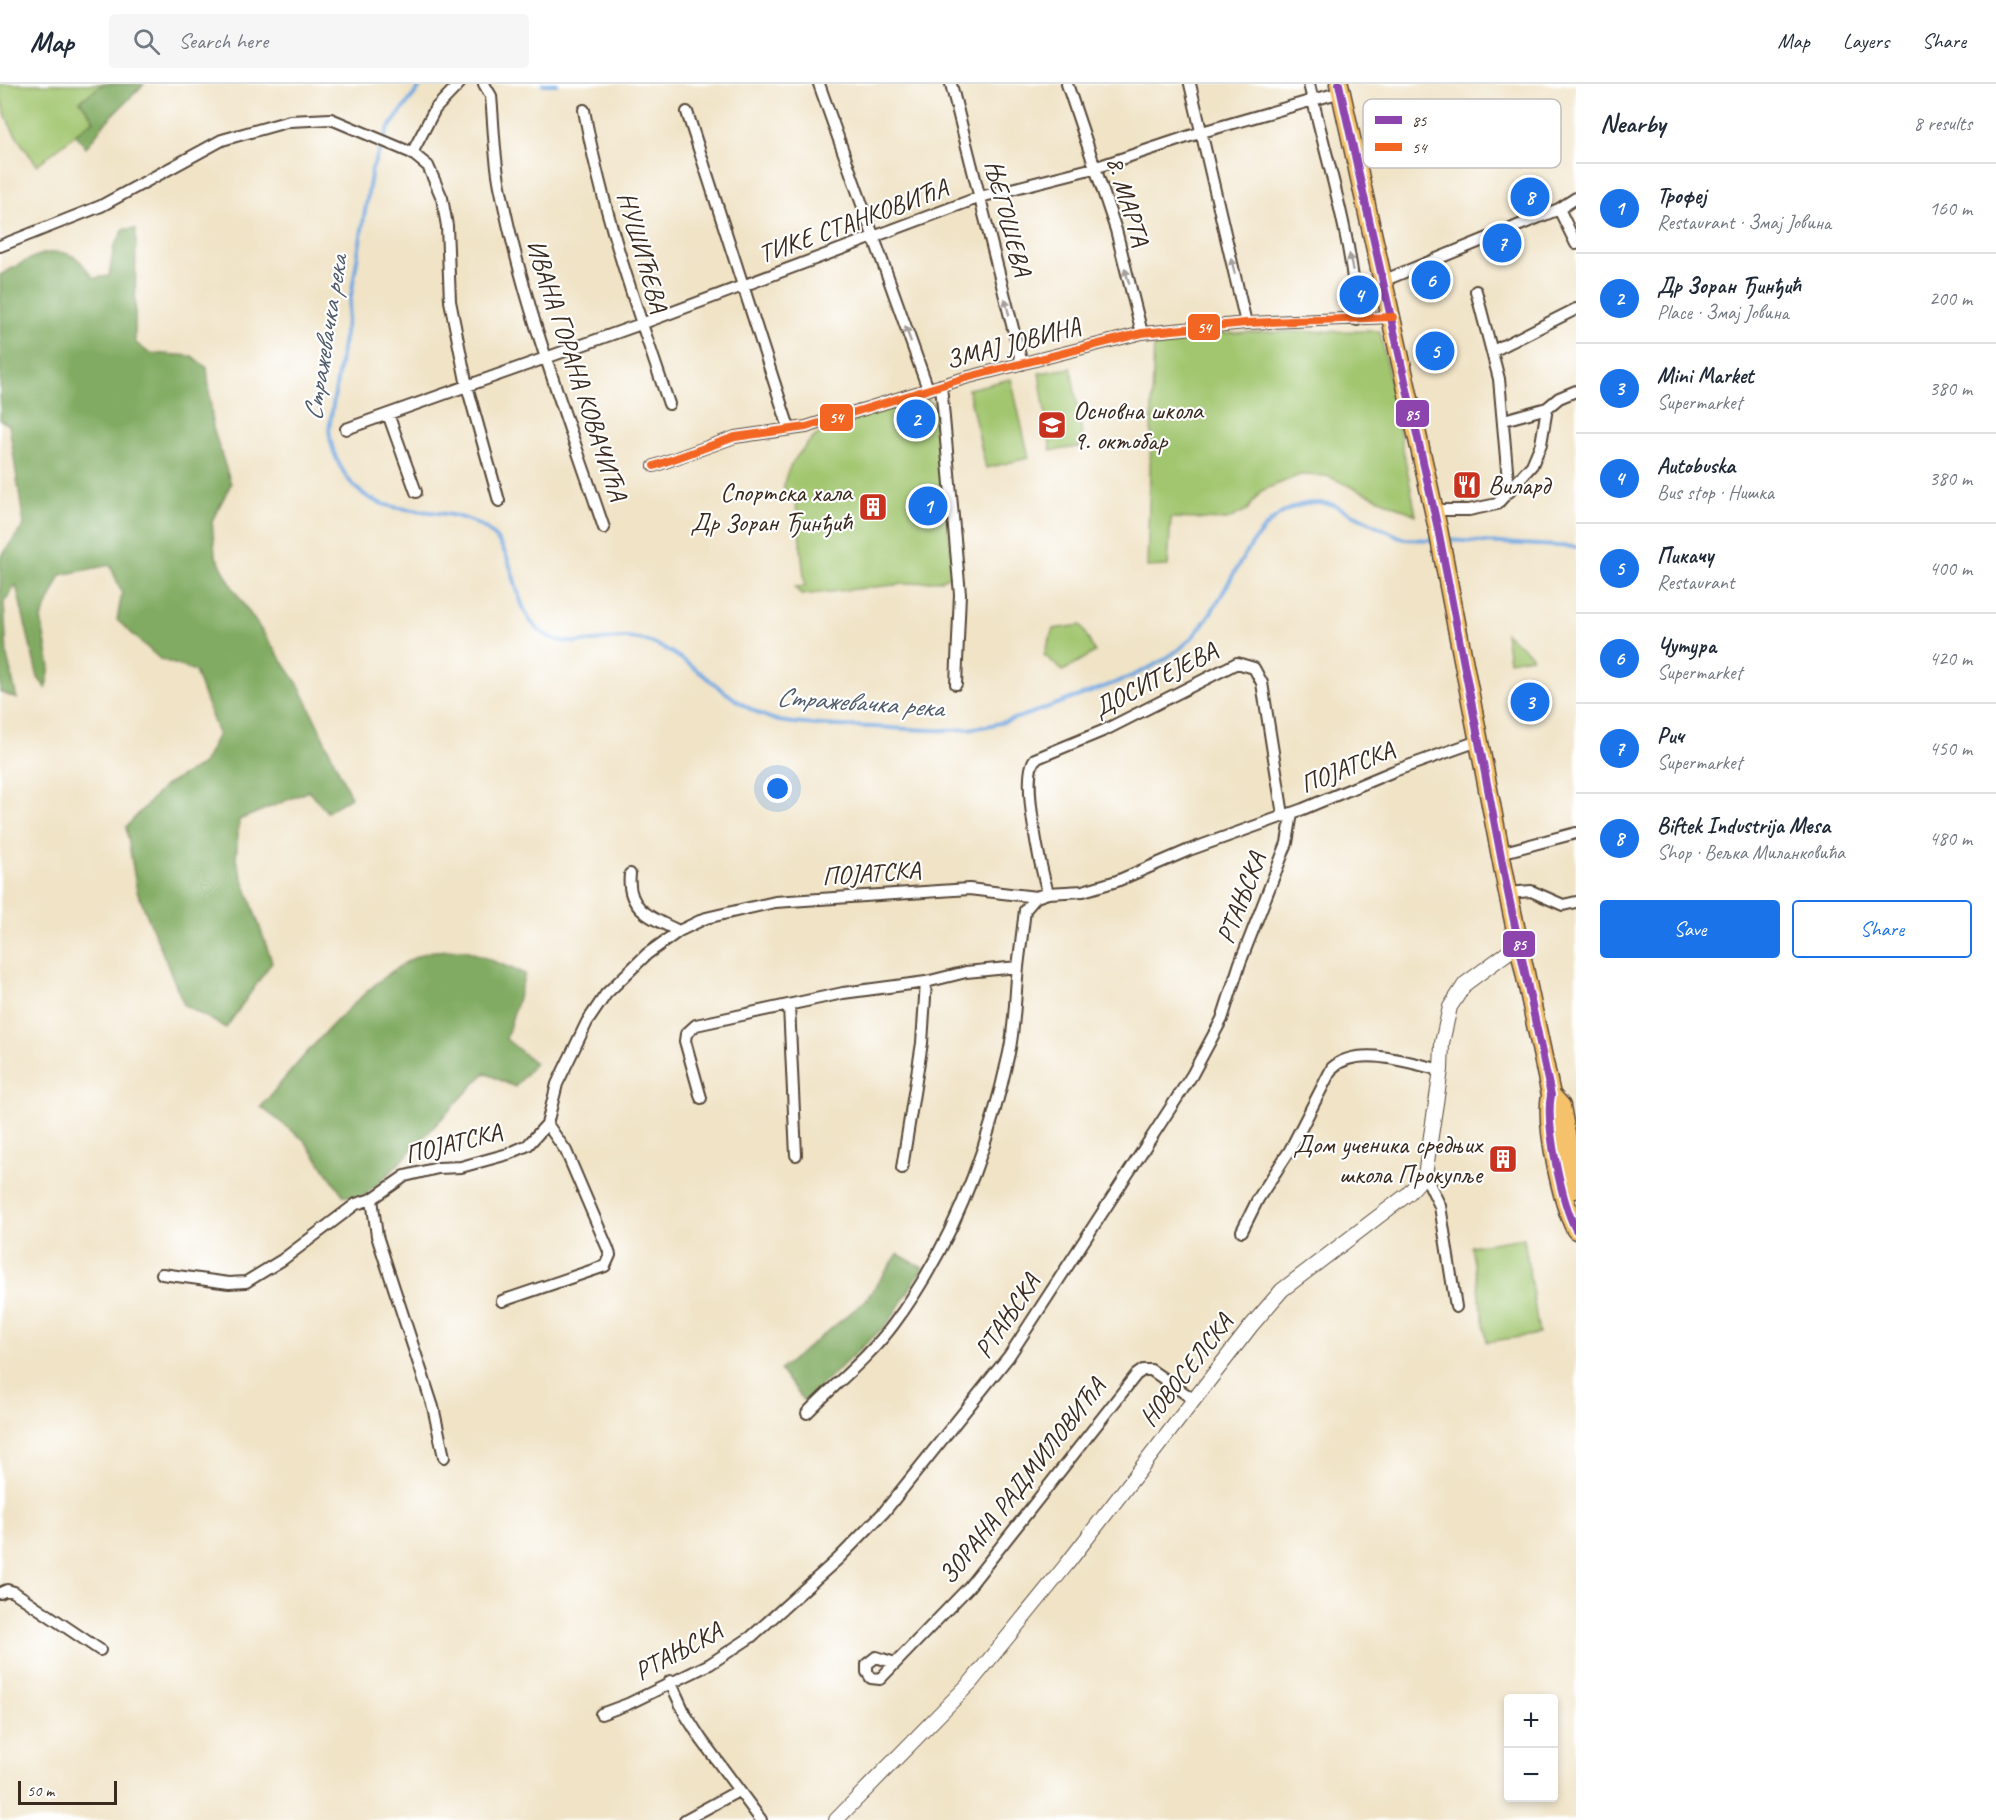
<!DOCTYPE html>
<meta charset="utf-8">
<style>
:root{--surface:#fff;--page:#f6f6f7;--text:#1f2937;--muted:#747a83;--line:#e0e1e3;--accent:#1a73e8}
body{margin:0;font-family:Caveat,sans-serif;background:var(--page);color:var(--text)}
.controls{position:absolute;right:18px;bottom:18px;display:grid;overflow:hidden;border-radius:6px;box-shadow:0 3px 9px #0003}
.controls button{width:54px;height:54px;display:grid;place-items:center;padding:0;border:0;border-bottom:2px solid var(--line);background:var(--surface);color:var(--text);font:30px sans-serif}
.scale{position:absolute;left:18px;bottom:15px;width:99px;box-sizing:border-box;padding-left:6px;border:3px solid #3b2a1e;border-top:0;font-size:16px;line-height:21px;white-space:nowrap;color:#3b2a1e;-webkit-text-stroke:4px #fff;paint-order:stroke}
.you{position:absolute;left:778px;top:705px;width:21px;height:21px;margin:-15px;border:4px solid #fff;border-radius:50%;background:#1a73e8;box-shadow:0 0 0 9px #1a73e833}
.badge{display:grid;place-items:center;width:39px;height:39px;border-radius:50%;background:var(--accent);color:#fff;font-size:20px;font-weight:700}
.pin{position:absolute;translate:-50% -50%;border:3px solid #fff;box-shadow:0 2px 6px #0006}
.list{margin:0;padding:0;list-style:none}
h2{display:flex;justify-content:space-between;align-items:center;height:78px;margin:0;padding:0 24px;font-size:26px}
h2 small{font-size:20px;font-weight:400;color:var(--muted)}
.list li{display:grid;grid-template-columns:39px 1fr auto;gap:18px;align-items:center;box-sizing:border-box;height:90px;padding:0 24px;border-top:2px solid var(--line)}
.list b{display:block;font-size:22px;white-space:nowrap}
.list p{margin:0;font-size:20px;white-space:nowrap;color:var(--muted)}
.list em{font-size:20px;font-style:normal;color:var(--muted)}
.actions{display:flex;gap:12px;padding:18px 24px}
.actions a{flex:1;padding:14px 0;border:2px solid var(--accent);border-radius:6px;text-align:center;font-size:21px;color:var(--accent)}
.actions .main{background:var(--accent);color:#fff}
.icon{flex:none;width:33px;height:33px;fill:none;stroke:currentColor;stroke-width:2;stroke-linecap:round;stroke-linejoin:round}
.map{position:relative;flex:none;width:1576px;height:1736px;overflow:hidden}
header{display:flex;align-items:center;gap:36px;box-sizing:border-box;height:84px;padding:0 30px;background:var(--surface);border-bottom:2px solid var(--line)}
header strong{font-size:28px}
nav{display:flex;gap:33px;margin-inline-start:auto;font-size:21px}
.search{width:420px;height:54px;background:var(--page);display:flex;align-items:center;gap:15px;box-sizing:border-box;padding:0 21px;border-radius:6px;color:var(--muted);font-size:22px}
main{display:flex}
aside{flex:1;background:var(--surface)}
.map>svg:first-child{display:block}
</style>
<header>
<strong>Map</strong>
<div class="search"><svg class="icon" aria-label="search" viewBox="0 0 24 24"><circle cx="10" cy="10" r="6"/><path d="M15 15l6 6"/></svg>Search here</div>
<nav><a>Map</a><a>Layers</a><a>Share</a></nav>
</header>
<main>
<div class="map">
<svg width="1576" height="1736" viewBox="0 0 1576 1736">
<rect width="100%" height="100%" fill="#fff"/>
<filter id="ink" filterUnits="userSpaceOnUse"><feTurbulence type="fractalNoise" baseFrequency=".0167" numOctaves="2"/><feDisplacementMap in="SourceGraphic" scale="12" xChannelSelector="R" yChannelSelector="G"/><feConvolveMatrix kernelMatrix="1 2 1 2 8 2 1 2 1" color-interpolation-filters="sRGB"/></filter>
<filter id="wash" filterUnits="userSpaceOnUse"><feTurbulence type="fractalNoise" baseFrequency=".008" numOctaves="4" result="noise"/><feDisplacementMap in="SourceGraphic" scale="24" xChannelSelector="R" yChannelSelector="G"/><feGaussianBlur stdDeviation="1.35" result="paint"/><feColorMatrix in="noise" values="0 0 0 0 0 0 0 0 0 0 0 0 0 0 0 0 0 1.4 0 .05"/><feComposite in="paint" operator="in"/></filter>
<g filter="url(#wash)">
<rect width="100%" height="100%" fill="#f0e3c6"/>
<path fill="#a2c670" stroke="#6e7847" stroke-width="1.5" d="M0,0H103L81,17L94,36L37,81C18,55 0,34 0,0Z
M1380,247L1416,431L1327,392L1300,391L1261,407L1247,426L1227,436L1171,434L1168,482L1147,483L1154,255L1247,248Z
M1071,284L1084,362L1051,367L1039,289Z
M1011,295L1029,374L986,384L968,305Z
M926,314L937,324L953,487L949,493L941,496L801,511L795,503L805,502L795,410L785,411C778,385 813,350 835,339C862,325 897,321 926,314Z
M1081,541L1095,568L1063,587L1044,571L1053,545Z
M1505,549L1532,571V573L1509,577Z
M1524,1154L1539,1250L1487,1258L1471,1162Z"/>
<path fill="#81ab62" stroke="#5e6a40" stroke-width="1.5" d="M103,0H144L104,40L86,64L75,50L94,36L80,17Z
M124,145H136L135,258L149,269L192,272L207,284L213,344L231,400L212,437L215,470L234,506L300,603L351,713L327,728L309,707L239,736L236,775L272,878L226,944L184,921L137,807L126,743L164,702L203,680L218,650L195,587L160,575L117,536L122,509L110,481L61,491L41,535L50,583L46,604L38,594L16,501L4,518L7,572L17,615L0,608V474L24,441L9,341L0,336V191C22,179 55,156 79,176C84,181 89,189 94,194L109,192L114,163Z
M466,866L525,890L506,955L535,979L515,1003L485,989L385,1094L361,1114L344,1112L304,1056L261,1023C296,980 377,882 429,868C440,865 455,867 466,866Z
M898,1170L923,1184L889,1238L804,1317L780,1286L865,1217Z"/>
<g fill="none" stroke-linecap="round" stroke-linejoin="round">
<path stroke="#71a7df" stroke-width="4" d="M422,0L388,45L372,85L329,345C330,363 336,377 346,392C380,443 442,414 486,445C521,469 509,528 544,550C576,570 613,546 647,557C696,574 728,623 779,637C810,642 842,642 874,643C913,645 953,650 992,641C1023,634 1052,621 1082,611C1118,598 1154,586 1183,562C1235,519 1250,402 1334,421L1404,455L1434,456
M543,0H557
M1445,456L1576,463"/>
</g>
</g>
<g filter="url(#ink)">
<g fill="none" stroke-linecap="round" stroke-linejoin="round">
<g stroke="#564637" stroke-width="14">
<path id="minor" d="M484,0L491,12C494,44 494,76 501,107C524,223 566,332 604,444
M819,0L928,305
M951,0L1022,280
M1067,0L1116,146L1142,249
M1190,0L1246,239
M1309,0C1327,78 1353,156 1357,236
M584,26C602,126 636,223 669,320
M687,28L789,344
M412,69L435,25L459,0
M1559,125L1576,160
M0,162L101,122L222,56L290,37L331,35L412,69L428,82L442,114L447,142L450,217L467,302L499,417
M1385,196L1559,125L1576,114
M1476,207L1499,295L1509,408
M1493,267L1576,225
M941,301L960,510L956,600
M388,330L416,408
M1504,336L1547,324
M346,345L641,240L980,113L1094,84L1202,48L1341,8
M654,382L735,353L806,343L965,294L1142,249L1246,239L1393,233
M1434,426H1469L1497,420L1532,381L1541,360L1547,324L1559,314L1576,307
M1500,769L1576,749
M630,790C626,825 651,834 679,847
M1048,809C1041,785 1020,693 1035,675L1105,646L1237,579L1254,584L1262,599L1283,731
M1508,809L1531,807L1563,821L1576,818
M789,922L796,1071
M701,1014L685,957L686,950L696,941L843,909L926,898L966,888L1018,883L1025,826L1036,813
M902,1084L922,959L926,898
M1425,1091L1440,1122L1456,1223
M1242,1147L1258,1115L1290,1066L1332,984C1358,960 1410,979 1441,986
M162,1190L229,1199L246,1198L282,1176L356,1120L372,1115
M502,1217L605,1182L610,1171L608,1165L566,1067L547,1040
M807,1329C834,1301 870,1272 893,1241C953,1161 988,1066 1009,969C1015,942 1015,911 1018,883
M444,1373L433,1323L377,1152L372,1115L405,1092L438,1084L461,1083L508,1070L528,1061L547,1040L557,1000L587,938L606,910L647,870L679,847L706,834L775,818L969,805L1036,813L1048,809L1083,807L1117,797L1189,766L1303,725L1394,687L1478,657
M0,1509L7,1506L14,1508L100,1566
M895,1579L876,1573L867,1580V1588L871,1594L880,1595L968,1504L1136,1291L1143,1286H1151L1193,1315
M670,1597L685,1630L701,1655L761,1736
M601,1630L628,1620L710,1580L751,1553L838,1475L884,1428L1009,1272L1192,991L1222,935L1240,879L1287,759L1292,729
M685,1736L738,1707"/>
</g>
<g stroke="#564637" stroke-width="16">
<path id="tertiary" d="M836,1736L971,1598L1067,1480L1251,1242L1282,1206L1408,1110L1425,1091L1441,986L1442,959L1450,923L1465,900L1518,861"/>
</g>
<g stroke="#564637" stroke-width="21">
<path id="primary" d="M1339,0L1438,445L1508,809L1551,1011C1545,1041 1562,1119 1576,1146
M1551,1011L1561,1022L1576,1105"/>
</g>
<use href="#minor" stroke="#fff" stroke-width="10"/>
<use href="#tertiary" stroke="#fff" stroke-width="14"/>
<use href="#primary" stroke="#f5c16b" stroke-width="18"/>
<g stroke="#fff" stroke-width="12">
<path id="bus-1" d="M1339,0L1438,445L1508,809L1551,1011C1545,1041 1562,1119 1576,1146"/>
</g>
<g stroke="#fff" stroke-width="12">
<path id="bus-2" d="M654,382L735,353L806,343L965,294L1142,249L1246,239L1393,233"/>
</g>
<use href="#bus-1" stroke="#8e44ad" stroke-width="8"/>
<use href="#bus-2" stroke="#f26522" stroke-width="8"/>
</g>
<defs><path id="oneway-solid" d="M-6-.8H1V-3.2L6.5 0L1 3.2V.8H-6Z" transform="scale(1.5)"/></defs>
<g fill="#a79f9a">
<use href="#oneway-solid" transform="translate(1351 178) rotate(-101)"/>
<use href="#oneway-solid" transform="translate(1233 182) rotate(-103)"/>
<use href="#oneway-solid" transform="translate(1127 192) rotate(-106)"/>
<use href="#oneway-solid" transform="translate(1007 223) rotate(-105)"/>
<use href="#oneway-solid" transform="translate(908 250) rotate(-110)"/>
</g>
</g>
<defs>
<g id="school-square" transform="scale(1.5)"><rect x="-9" y="-9" width="18" height="18" rx="4" fill="#c8321e" stroke="#fff"/><path d="M0-5L7-2L0 1L-7-2ZM-4 1L0 2.5L4 1V4Q0 6-4 4Z" fill="#fff"/></g>
<g id="restaurant-square" transform="scale(1.5)"><rect x="-9" y="-9" width="18" height="18" rx="4" fill="#c8321e" stroke="#fff"/><path d="M-5-6h1v4h1v-4h1v4h1v-4h1v5L-1.5 .5V6h-2V.5L-5-1ZM5-6V6H3V1.5H1.5Q1.5-4 5-6Z" fill="#fff"/></g>
<g id="building-square" transform="scale(1.5)"><rect x="-9" y="-9" width="18" height="18" rx="4" fill="#c8321e" stroke="#fff"/><path d="M-4-6H4V6H1V3H-1V6H-4ZM-2.5-4.3h1.7v1.8h-1.7ZM.8-4.3h1.7v1.8H.8ZM-2.5-1h1.7V.8h-1.7ZM.8-1h1.7V.8H.8Z" fill="#fff"/></g>
</defs>
<g fill-rule="evenodd">
<use href="#school-square" x="1052" y="341"/>
<use href="#restaurant-square" x="1467" y="401"/>
<use href="#building-square" x="873" y="423"/>
<use href="#building-square" x="1503" y="1075"/>
</g>
<g text-anchor="middle" dominant-baseline="central" stroke-width="4.5" stroke-linejoin="round" paint-order="stroke">
<g font-size="26" fill="#3b2a1e" stroke="#fff">
<text transform="translate(1128 117) rotate(73)">8. МАРТА</text>
<text transform="translate(1008 134) rotate(75)">ЊЕГОШЕВА</text>
<text transform="translate(853 137) rotate(-20)">ТИКЕ СТАНКОВИЋА</text>
<text transform="translate(643 168) rotate(74)">НУШИЋЕВА</text>
<text transform="translate(1013 259) rotate(-15)">ЗМАЈ ЈОВИНА</text>
<text transform="translate(577 286) rotate(72)">ИВАНА ГОРАНА КОВАЧИЋА</text>
<text transform="translate(1155 595) rotate(-27)">ДОСИТЕЈЕВА</text>
<text transform="translate(1347 683) rotate(-22)">ПОЈАТСКА</text>
<text transform="translate(871 789) rotate(-4)">ПОЈАТСКА</text>
<text transform="translate(1241 814) rotate(-69)">РТАЊСКА</text>
<text transform="translate(453 1059) rotate(-14)">ПОЈАТСКА</text>
<text transform="translate(1007 1232) rotate(-56)">РТАЊСКА</text>
<text transform="translate(1186 1286) rotate(-52)">НОВОСЕЛСКА</text>
<text transform="translate(1022 1397) rotate(-52)">ЗОРАНА РАДМИЛОВИЋА</text>
<text transform="translate(678 1567) rotate(-28)">РТАЊСКА</text>
</g>
<g font-size="26" fill="#3b2a1e" stroke="#fff" text-anchor="start">
<text x="1073" y="326">Основна школа<tspan x="1073" dy="30">9. октобар</tspan></text>
<text x="1488" y="401">Вилард</text>
<text x="852" y="408" text-anchor="end">Спортска хала<tspan x="852" dy="30">Др Зоран Ђинђић</tspan></text>
<text x="1482" y="1060" text-anchor="end">Дом ученика средњих<tspan x="1482" dy="30">школа Прокупље</tspan></text>
</g>
<g font-size="27" font-style="italic" fill="#515c6b" stroke="#fff">
<text transform="translate(325 254) rotate(-81)">Стражевачка река</text>
<text transform="translate(860 618) rotate(4)">Стражевачка река</text>
</g>
</g>
<rect x="1363" y="15" width="198" height="69" rx="9" fill="#fff" stroke="#c4bfbc" stroke-width="1.5"/>
<rect x="1375" y="32" width="27" height="8" fill="#8e44ad"/>
<rect x="1375" y="59" width="27" height="8" fill="#f26522"/>
<g font-size="16" fill="#3b2a1e">
<text x="1412" y="42">85</text>
<text x="1412" y="69">54</text>
</g>
<g stroke="#fff" stroke-width="2">
<rect x="1187" y="229" width="34" height="28" rx="6" fill="#f26522"/>
<rect x="1395" y="315" width="35" height="29" rx="6" fill="#8e44ad"/>
<rect x="819" y="319" width="35" height="29" rx="6" fill="#f26522"/>
<rect x="1502" y="846" width="34" height="28" rx="6" fill="#8e44ad"/>
</g>
<g font-size="16" text-anchor="middle" font-weight="bold" fill="#fff">
<text x="1204" y="249">54</text>
<text x="1412" y="336">85</text>
<text x="836" y="339">54</text>
<text x="1519" y="866">85</text>
</g>
</svg>
<div class="controls">
<button>+</button>
<button>−</button>
</div>
<div class="scale">50 m</div>
<div class="you"></div>
<div class="pin badge" style="left:928px;top:422px">1</div>
<div class="pin badge" style="left:916px;top:335px">2</div>
<div class="pin badge" style="left:1530px;top:618px">3</div>
<div class="pin badge" style="left:1359px;top:211px">4</div>
<div class="pin badge" style="left:1435px;top:267px">5</div>
<div class="pin badge" style="left:1431px;top:196px">6</div>
<div class="pin badge" style="left:1502px;top:159px">7</div>
<div class="pin badge" style="left:1530px;top:113px">8</div>
</div>
<aside>
<h2>Nearby<small>8 results</small></h2>
<ul class="list">
<li><span class="badge">1</span><div><b>Трофеј</b><p>Restaurant · Змај Јовина</p></div><em>160 m</em></li>
<li><span class="badge">2</span><div><b>Др Зоран Ђинђић</b><p>Place · Змај Јовина</p></div><em>200 m</em></li>
<li><span class="badge">3</span><div><b>Mini Market</b><p>Supermarket</p></div><em>380 m</em></li>
<li><span class="badge">4</span><div><b>Autobuska</b><p>Bus stop · Нишка</p></div><em>380 m</em></li>
<li><span class="badge">5</span><div><b>Пикачу</b><p>Restaurant</p></div><em>400 m</em></li>
<li><span class="badge">6</span><div><b>Чутура</b><p>Supermarket</p></div><em>420 m</em></li>
<li><span class="badge">7</span><div><b>Рич</b><p>Supermarket</p></div><em>450 m</em></li>
<li><span class="badge">8</span><div><b>Biftek Industrija Mesa</b><p>Shop · Вељка Миланковића</p></div><em>480 m</em></li>
</ul>
<div class="actions"><a class="main">Save</a><a>Share</a></div>
</aside>
</main>
